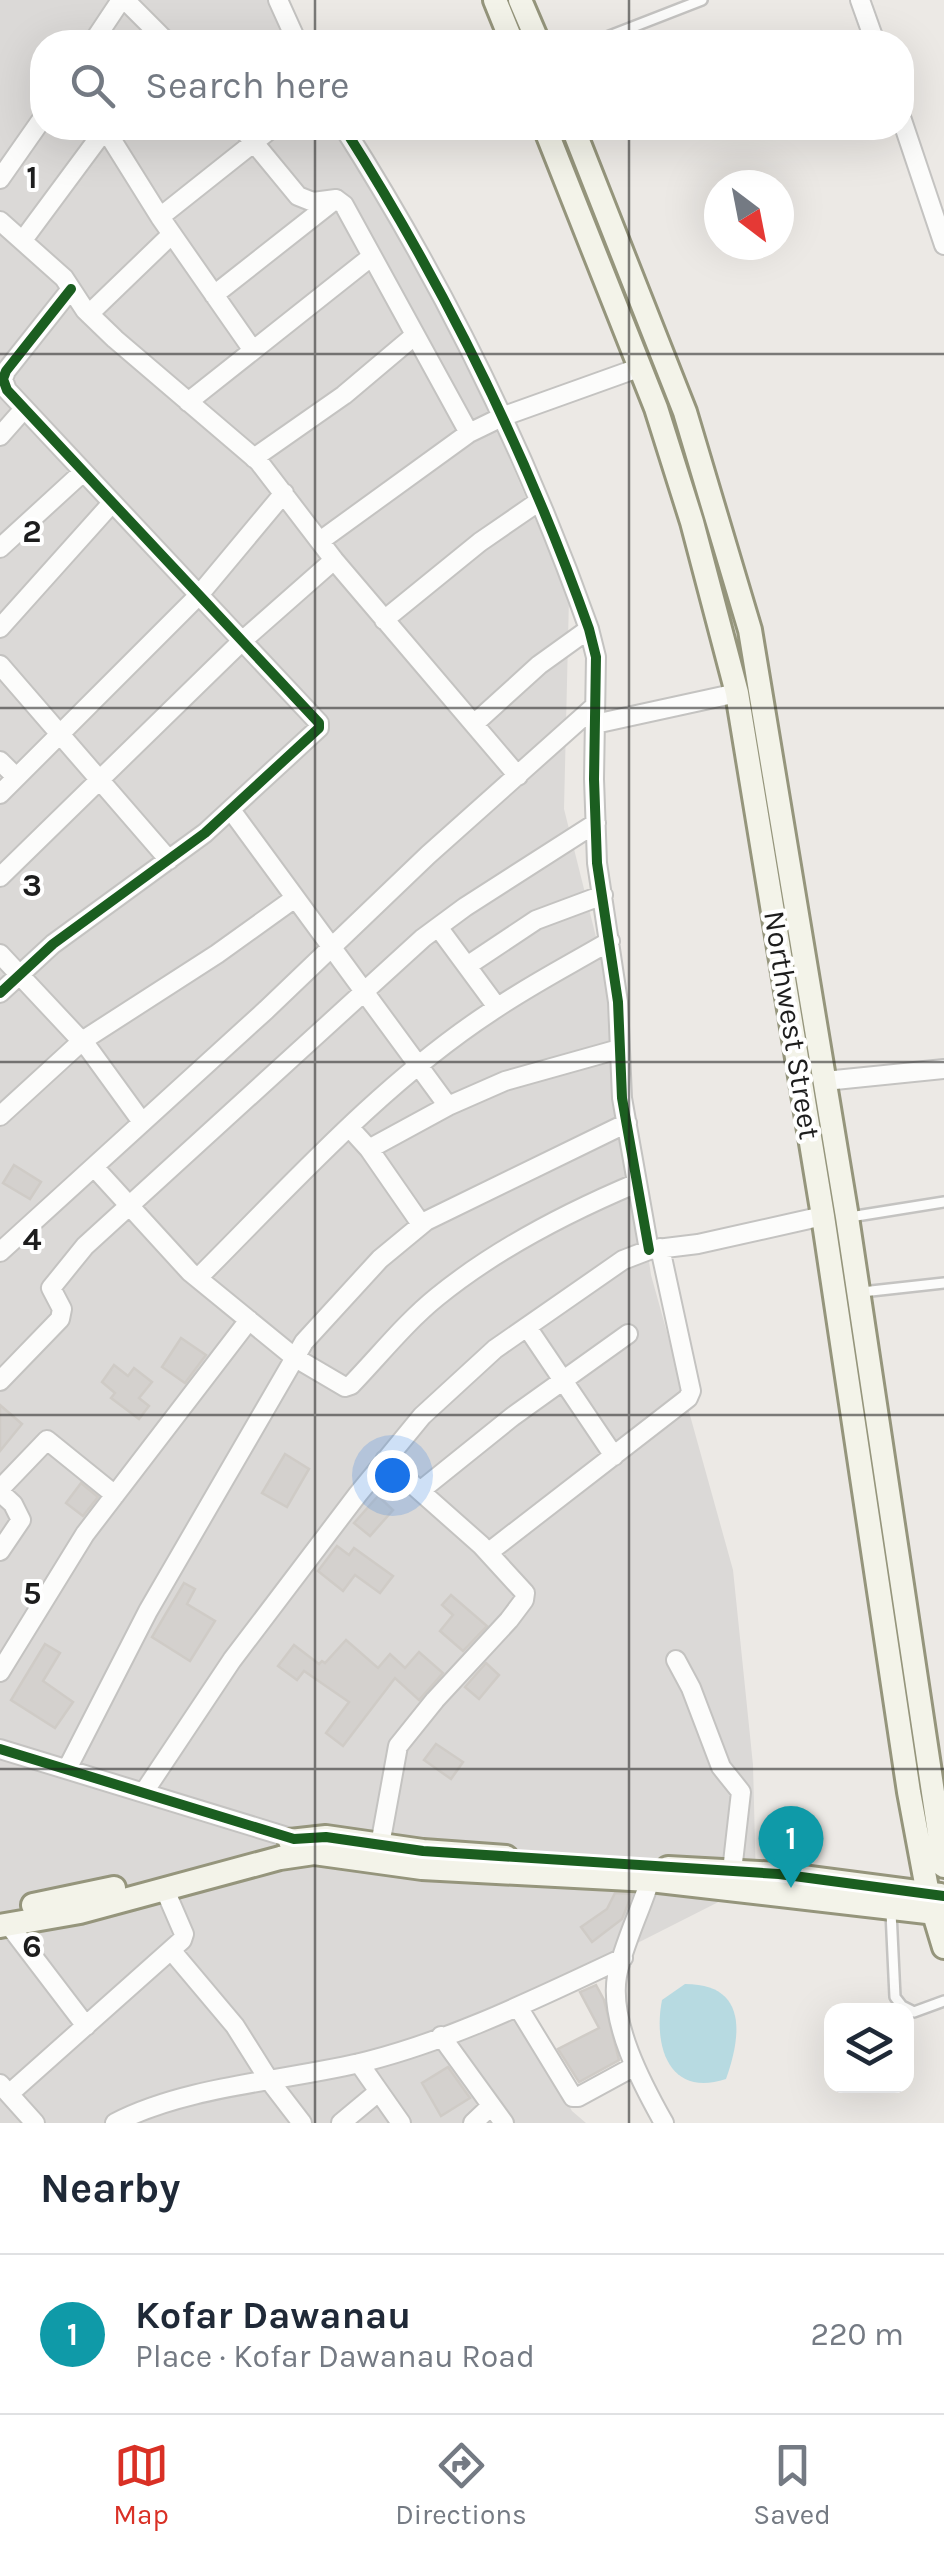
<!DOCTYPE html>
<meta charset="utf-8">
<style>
:root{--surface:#fff;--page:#f6f6f7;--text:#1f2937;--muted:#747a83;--line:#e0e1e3;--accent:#d93025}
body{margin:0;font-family:Karla,sans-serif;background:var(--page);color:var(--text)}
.controls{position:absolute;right:30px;bottom:30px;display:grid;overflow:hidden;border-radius:20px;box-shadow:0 10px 40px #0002}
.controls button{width:90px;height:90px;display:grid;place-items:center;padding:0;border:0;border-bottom:2px solid var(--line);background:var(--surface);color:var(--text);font:50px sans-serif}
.compass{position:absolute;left:704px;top:170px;width:90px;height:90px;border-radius:50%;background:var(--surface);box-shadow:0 10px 40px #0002;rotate:148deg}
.you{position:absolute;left:392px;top:1475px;width:35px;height:35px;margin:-25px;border:8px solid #fff;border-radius:50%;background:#1a73e8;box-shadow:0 0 0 15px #1a73e833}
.badge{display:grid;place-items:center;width:65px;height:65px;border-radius:50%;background:var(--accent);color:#fff;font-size:32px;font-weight:700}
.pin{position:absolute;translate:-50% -82px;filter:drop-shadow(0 2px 5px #0008)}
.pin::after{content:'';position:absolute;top:52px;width:35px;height:30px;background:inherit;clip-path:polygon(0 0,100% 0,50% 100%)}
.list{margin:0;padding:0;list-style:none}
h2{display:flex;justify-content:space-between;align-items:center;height:130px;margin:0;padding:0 40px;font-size:42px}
h2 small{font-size:32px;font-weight:400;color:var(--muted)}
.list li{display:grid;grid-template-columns:65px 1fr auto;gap:30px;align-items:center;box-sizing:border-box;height:160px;padding:0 40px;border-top:2px solid var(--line)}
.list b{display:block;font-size:38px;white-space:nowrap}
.list p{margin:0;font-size:32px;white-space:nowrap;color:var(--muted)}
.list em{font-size:32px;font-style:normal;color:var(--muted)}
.icon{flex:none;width:55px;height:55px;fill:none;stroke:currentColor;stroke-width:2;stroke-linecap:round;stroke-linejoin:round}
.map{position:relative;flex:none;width:944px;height:2123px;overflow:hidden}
.search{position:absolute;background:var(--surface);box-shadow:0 10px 40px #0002;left:30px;right:30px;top:30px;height:110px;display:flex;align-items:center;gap:25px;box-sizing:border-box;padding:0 35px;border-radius:40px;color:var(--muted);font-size:38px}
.sheet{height:290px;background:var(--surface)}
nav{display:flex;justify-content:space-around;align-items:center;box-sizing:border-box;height:140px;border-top:2px solid var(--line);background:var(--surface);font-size:28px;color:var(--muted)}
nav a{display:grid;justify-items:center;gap:5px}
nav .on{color:var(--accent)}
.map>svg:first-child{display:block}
</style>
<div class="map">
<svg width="944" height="2123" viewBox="0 0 944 2123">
<rect width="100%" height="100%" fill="#ece9e5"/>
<path fill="#dbd9d7" d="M0,0H286L300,42H42V128H347L370,165L486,404L569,598L564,809L609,989L651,1275L733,1570L753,1765L756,1883L505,2010L536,2048L572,2111L586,2123H0Z"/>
<path fill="#b7dae1" d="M685,1984C747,1984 742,2034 726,2079C669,2098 653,2046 662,2000Z"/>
<path fill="#d4d1ce" stroke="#cfcbc6" stroke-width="2.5" d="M14,1165L41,1182L30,1199L3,1183Z
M181,1338L206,1355L185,1383L162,1367Z
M114,1365L128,1376L134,1368L152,1382L139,1398L149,1406L139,1419L111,1398L115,1393L102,1382Z
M0,1405L22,1424L0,1451Z
M285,1454L309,1469L287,1507L262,1493Z
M81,1483L98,1497L83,1516L66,1503Z
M378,1496L393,1510L370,1536L354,1523Z
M337,1546L349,1555L354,1548L393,1576L380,1593L355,1575L343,1591L318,1571Z
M184,1583L195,1589L187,1604L215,1621L190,1661L152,1637Z
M451,1595L487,1626L463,1651L440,1631L453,1615L442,1605Z
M346,1640L378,1668L390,1654L405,1668L419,1652L443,1673L419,1700L395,1678L343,1746L326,1733L349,1702L304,1671L297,1680L278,1666L294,1645L319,1664L322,1661L325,1663Z
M45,1644L60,1653L43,1681L73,1702L55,1728L11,1700Z
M486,1663L499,1675L479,1699L465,1687Z
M436,1744L463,1762L451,1779L424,1760Z
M615,1893L632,1894L622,1919L592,1942L581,1927L607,1909Z
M596,1985L604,2000L619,2060L579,2082L558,2049L599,2028L580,1992Z
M448,2067L470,2098L441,2116L422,2083Z"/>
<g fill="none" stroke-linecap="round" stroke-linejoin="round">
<g stroke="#c4c3c1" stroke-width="14">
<path id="lane" d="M594,42L702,0
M850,1217L944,1202
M862,1292L944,1283
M891,1912L895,1997L902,2006L914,2012L944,2001"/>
</g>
<g stroke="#c4c3c1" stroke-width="22">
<path id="street" d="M125,0L167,42
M278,0L297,42
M860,0L875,42
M93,42L121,0
M902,120L944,245
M242,128L298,196L313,202L336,199L344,205L469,433
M344,128C445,287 526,451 589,629L596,657L594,779L597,863L618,1002L622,1098L649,1250
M105,129L160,217L252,349
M0,179L42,119
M160,217L272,128
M0,221L64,278L85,310L115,339L259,462L334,560L518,776
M23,240L106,128
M214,295L336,199
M89,314L172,234
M188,402L371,257
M0,436L23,410
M254,458L344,395L414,336
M320,541L469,433L504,416L641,367
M0,548L83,472
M384,620L480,542L538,502
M0,628L112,503
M0,665L169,860
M474,724L539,665L589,629
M595,724L737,693
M0,761L15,776
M0,794L199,595L284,493
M231,810L448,1106
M0,877L242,641L334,560
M438,927L497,1007
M0,954L89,1049L142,1122
M467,966L536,920L603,895
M0,993L53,944L205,833L319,728V723L7,390L3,379L6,371L71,289
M825,1081L944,1069
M0,1116L82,1041L217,954L295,898
M349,1127L369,1149L421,1224
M369,1149L448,1106L505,1081L619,1049
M94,1167L190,1272L294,1357L345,1387L351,1385C379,1356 406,1322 437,1297C496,1249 568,1212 637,1183
M0,1252L266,1010L428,855L595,706
M198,1278C291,1185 382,1083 492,1011C530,985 571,964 610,941
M527,1327L614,1456
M0,1381L60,1319L62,1309L51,1288L85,1246L423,938L465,907L596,823
M0,1489L47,1440L115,1495
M420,1491L512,1417L628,1334
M0,1492L13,1504L21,1520L0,1551
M489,1552L688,1398L691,1391L660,1248
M676,1660L691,1688L721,1767L741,1792L732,1871
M0,1672L85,1534L249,1320
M0,1749L294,1839
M67,1769L148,1611L304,1342L380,1259L426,1221L627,1123
M144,1792L232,1660L358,1494L422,1416L495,1349L623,1260L649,1250L698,1244L823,1216
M380,1845L398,1746L435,1700L509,1620L524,1600L525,1593L481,1545L385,1460
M650,1880C641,1909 622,1948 617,1976C609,2022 642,2084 664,2123
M9,1925L86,2026
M171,1950L235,2026L269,2080L302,2123
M518,2007L573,2097H578L635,2066
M441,2036L504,2123
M359,2063L401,2123
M0,2084L35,2123
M9,2094L182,1940L184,1934L165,1890
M115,2123C188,2085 288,2081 368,2061C457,2038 539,1997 623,1958
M341,2123L377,2093
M473,2123L491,2106"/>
</g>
<g stroke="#95957c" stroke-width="28">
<path id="secondary" d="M495,0L512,42
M520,0L538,42
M545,128L656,408L692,522L737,693L823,1216L909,1792L928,1894L944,1947
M573,128L685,412L750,630L847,1217L944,1866
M290,1841L326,1837L423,1851L506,1857
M668,1868L779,1874L940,1895
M33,1905L114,1888
M0,1926L80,1912L280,1858L314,1853L422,1868L650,1880L944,1914"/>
</g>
<use href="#lane" stroke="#fcfcfb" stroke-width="9"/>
<use href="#street" stroke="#fcfcfb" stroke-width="18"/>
<use href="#secondary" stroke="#f3f3e9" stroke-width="22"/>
<g stroke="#fff" stroke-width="16">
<path id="cycleway" d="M344,128C445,287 526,451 589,629L596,657L594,779L597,863L618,1002L622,1098L649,1250
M0,993L53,944L205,833L319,728V723L7,390L3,379L6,371L71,289
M0,1749L294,1839L326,1837L423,1851L779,1874L944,1896"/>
</g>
<use href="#cycleway" stroke="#1b5e20" stroke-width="10"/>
</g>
<path fill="none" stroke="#1d1d1d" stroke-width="2.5" stroke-opacity="0.55" d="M315,0V42M629,0V42M315,128V2123M629,128V2123M0,354H944M0,708H944M0,1062H944M0,1415H944M0,1769H944"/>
<g text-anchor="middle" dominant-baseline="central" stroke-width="8" stroke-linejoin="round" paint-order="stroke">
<g font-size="30" fill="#1d1d1d" stroke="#fff">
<text transform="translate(792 1025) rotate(81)">Northwest Street</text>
</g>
</g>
<g font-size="32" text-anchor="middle" font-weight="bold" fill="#1d1d1d" stroke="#fff" stroke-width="8" stroke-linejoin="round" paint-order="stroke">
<text x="32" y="188">1</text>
<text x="32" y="542">2</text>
<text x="32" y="896">3</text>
<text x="32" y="1250">4</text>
<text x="32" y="1604">5</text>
<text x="32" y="1957">6</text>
</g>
</svg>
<div class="controls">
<button><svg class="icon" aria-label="layers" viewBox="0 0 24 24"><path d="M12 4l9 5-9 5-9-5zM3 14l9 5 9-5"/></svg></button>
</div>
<svg class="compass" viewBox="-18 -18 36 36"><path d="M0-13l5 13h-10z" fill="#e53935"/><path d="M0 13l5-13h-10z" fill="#747a83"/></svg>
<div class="you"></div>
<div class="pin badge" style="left:791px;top:1888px;background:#0f9aa8">1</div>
<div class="search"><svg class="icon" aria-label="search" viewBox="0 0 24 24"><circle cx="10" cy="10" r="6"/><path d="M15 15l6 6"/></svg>Search here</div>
</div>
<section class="sheet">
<h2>Nearby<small></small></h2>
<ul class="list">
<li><span class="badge" style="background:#0f9aa8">1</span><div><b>Kofar Dawanau</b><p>Place · Kofar Dawanau Road</p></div><em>220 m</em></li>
</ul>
</section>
<nav>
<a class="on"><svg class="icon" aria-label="map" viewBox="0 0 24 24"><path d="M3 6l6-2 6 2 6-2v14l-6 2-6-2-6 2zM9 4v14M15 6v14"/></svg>Map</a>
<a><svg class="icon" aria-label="directions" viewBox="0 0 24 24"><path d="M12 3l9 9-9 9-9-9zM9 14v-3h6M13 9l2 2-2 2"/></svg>Directions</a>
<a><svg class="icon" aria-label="saved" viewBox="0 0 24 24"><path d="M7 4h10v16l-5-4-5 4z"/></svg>Saved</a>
</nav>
